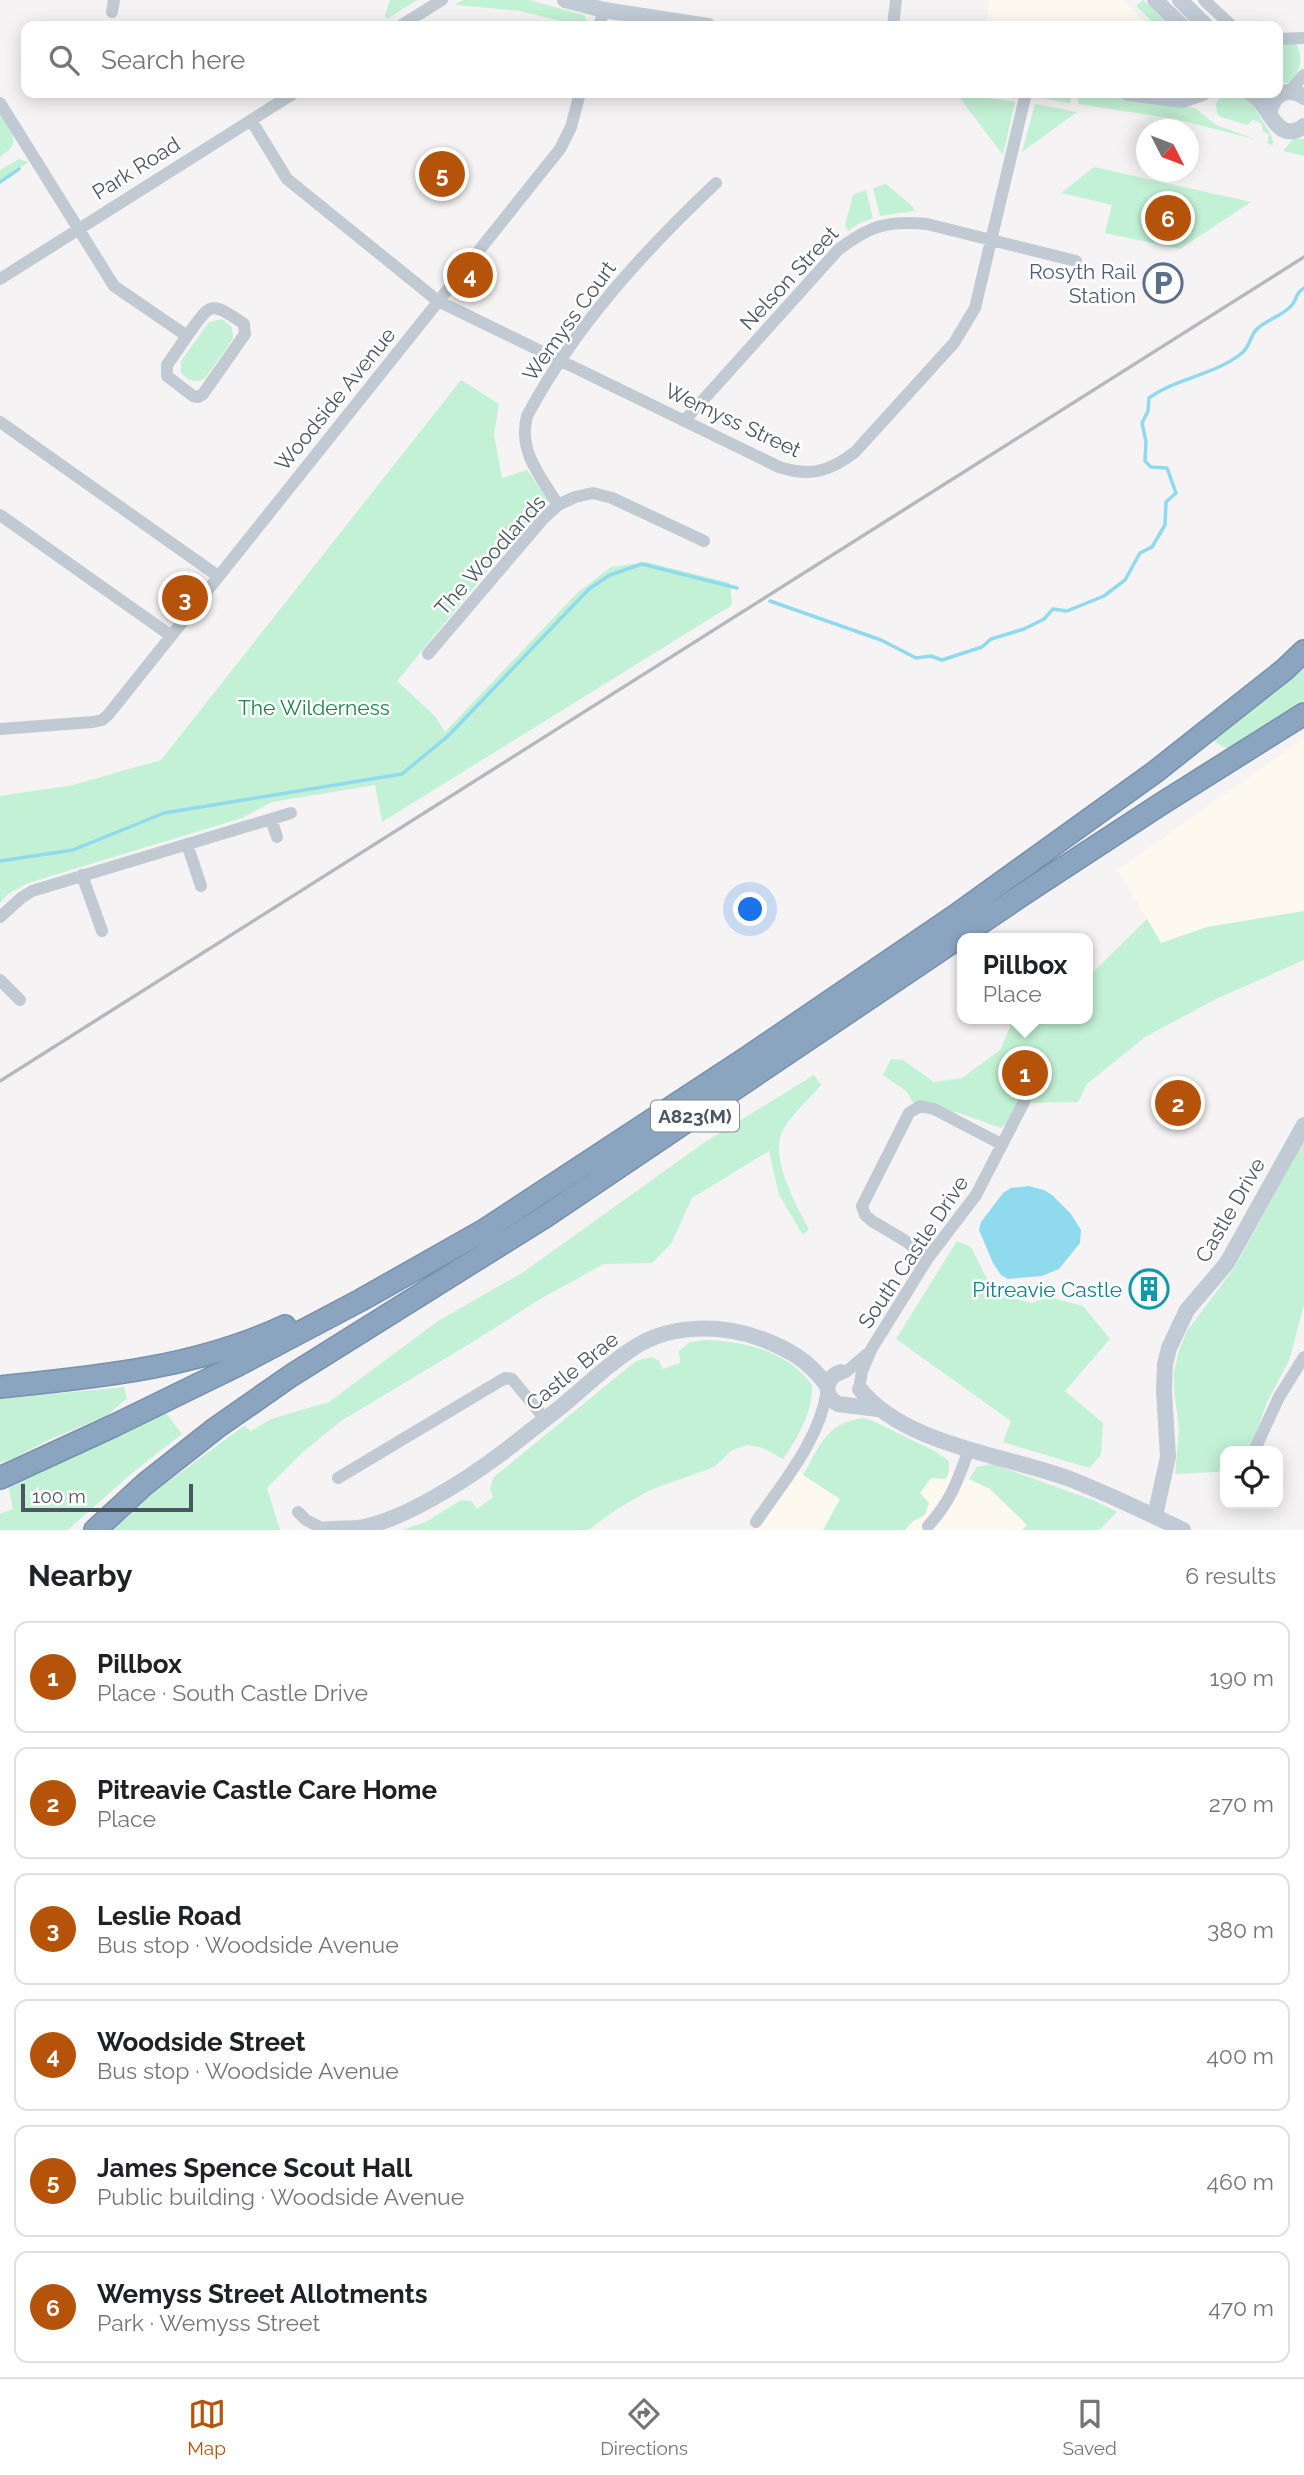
<!DOCTYPE html>
<meta charset="utf-8">
<style>
:root{--surface:#fff;--page:#f2f2f2;--text:#202124;--muted:#757577;--line:#e0e0e0;--accent:#b45309}
body{margin:0;font-family:Raleway,sans-serif;background:var(--page);color:var(--text)}
.controls{position:absolute;right:21px;bottom:21px;display:grid;overflow:hidden;border-radius:14px;box-shadow:0 4px 18px #0003}
.controls button{width:63px;height:63px;display:grid;place-items:center;padding:0;border:0;border-bottom:2px solid var(--line);background:var(--surface);color:var(--text);font:35px sans-serif}
.compass{position:absolute;left:1136px;top:119px;width:63px;height:63px;border-radius:50%;background:var(--surface);box-shadow:0 4px 18px #0003;rotate:132deg}
.scale{position:absolute;left:21px;bottom:18px;width:172px;box-sizing:border-box;padding-left:7px;border:4px solid #4a5661;border-top:0;font-size:19px;line-height:24px;white-space:nowrap;color:#4a5661;-webkit-text-stroke:5px #fff;paint-order:stroke}
.you{position:absolute;left:751px;top:910px;width:24px;height:24px;margin:-18px;border:5px solid #fff;border-radius:50%;background:#1a73e8;box-shadow:0 0 0 10px #1a73e833}
.badge{display:grid;place-items:center;width:46px;height:46px;border-radius:50%;background:var(--accent);color:#fff;font-size:23px;font-weight:700}
.pin{position:absolute;translate:-50% -50%;border:4px solid #fff;box-shadow:0 2px 7px #0006}
.popup{position:absolute;left:957px;top:933px;width:136px;height:91px;box-sizing:border-box;display:grid;place-content:center;border-radius:14px;background:var(--surface);filter:drop-shadow(0 2px 5px #0005);font-size:23px;white-space:nowrap;color:var(--muted)}
.popup b{font-size:26px;color:var(--text)}
.popup::after{content:'';position:absolute;left:50%;top:100%;margin-left:-14px;border:14px solid transparent;border-top-color:var(--surface)}
.list{margin:0;padding:0;list-style:none}
h2{display:flex;justify-content:space-between;align-items:center;height:91px;margin:0;padding:0 28px;font-size:30px}
h2 small{font-size:23px;font-weight:400;color:var(--muted)}
.list li{display:grid;grid-template-columns:46px 1fr auto;gap:21px;align-items:center;box-sizing:border-box;height:112px;margin:0 14px 14px;padding:0 14px;border:2px solid var(--line);border-radius:14px}
.list b{display:block;font-size:26px;white-space:nowrap}
.list p{margin:0;font-size:23px;white-space:nowrap;color:var(--muted)}
.list em{font-size:23px;font-style:normal;color:var(--muted)}
.icon{flex:none;width:38px;height:38px;fill:none;stroke:currentColor;stroke-width:2;stroke-linecap:round;stroke-linejoin:round}
.map{position:relative;flex:none;width:1304px;height:1530px;overflow:hidden}
.search{position:absolute;background:var(--surface);box-shadow:0 4px 18px #0003;left:21px;right:21px;top:21px;height:77px;display:flex;align-items:center;gap:18px;box-sizing:border-box;padding:0 24px;border-radius:14px;color:var(--muted);font-size:26px}
.sheet{height:847px;background:var(--surface)}
nav{display:flex;justify-content:space-around;align-items:center;box-sizing:border-box;height:98px;border-top:2px solid var(--line);background:var(--surface);font-size:19px;color:var(--muted)}
nav a{display:grid;justify-items:center;gap:4px}
nav .on{color:var(--accent)}
.map>svg:first-child{display:block}
</style>
<div class="map">
<svg width="1304" height="1530" viewBox="0 0 1304 1530">
<rect width="100%" height="100%" fill="#f5f3f3"/>
<path fill="#fdf9ef" d="M990,0H1122L1150,26H986Z
M1304,738V911L1207,927L1161,943L1118,870Z
M793,1468L841,1499L823,1530H755L756,1522Z
M949,1471L990,1489L1027,1525L1022,1530H905L913,1521L925,1515L929,1503L920,1493L926,1484L931,1478L945,1479Z"/>
<path fill="#c3f1d5" d="M390,0H417L387,19L385,15Z
M464,0H529L584,15L591,26H582L520,11L457,5L456,3Z
M1143,0L1170,26H1157L1136,6Z
M1278,43C1284,43 1290,42 1296,44C1304,54 1301,77 1288,83L1278,81Z
M956,93L1015,102L1003,155Z
M1036,93H1072L1070,103L1036,97Z
M1079,93L1195,108L1216,125L1257,140L1176,119L1078,104Z
M1222,95C1247,91 1254,107 1265,125C1270,133 1273,136 1273,146L1267,143L1269,135L1263,131L1261,123L1253,120L1247,125L1221,117L1217,113L1216,103Z
M1035,104L1077,112L1022,152Z
M0,114C12,133 23,142 0,157Z
M1293,139H1304V156L1283,151Z
M19,159L29,162L0,180V170Z
M1094,167L1251,202L1180,249L1105,233L1112,205L1061,193Z
M886,184L912,206L915,211L880,216L873,188Z
M866,190L873,218L858,224L848,231L845,225L853,195Z
M222,319L232,327L233,339L205,378C195,384 189,381 181,373V361L209,322Z
M461,380L499,404L494,435L502,478L527,470L549,501L531,518L397,681L435,716L445,732L577,593L611,567L646,562L730,583L732,605L382,822L375,785L272,802L242,818L28,883L8,894L0,903V796L73,785L161,760Z
M1304,663V701L1230,751L1212,740Z
M1304,911V960L1216,999L1145,1037L1087,1084L1078,1102L1029,1103L1001,1128L959,1113L914,1104L906,1091L883,1075L891,1059L903,1060L934,1082L962,1078L1000,1050L1011,1025L1032,1019H1088V977L1147,919L1161,943L1207,927Z
M814,1075L821,1085C810,1098 789,1117 782,1132C770,1158 796,1206 809,1229L803,1235L779,1195L769,1151L692,1198L671,1244L652,1263L604,1264L540,1299L471,1343L341,1421L304,1451L267,1488L280,1530H113L153,1493L244,1426L251,1431L271,1419L329,1402L438,1321L522,1273L705,1142Z
M1304,1141V1304L1289,1361L1267,1402L1253,1442L1246,1451H1225V1469L1217,1472L1175,1474L1179,1429L1174,1390V1372L1179,1350L1187,1331L1235,1267Z
M957,1241L971,1247L986,1277L1004,1296L1032,1303L1049,1297L1083,1306L1110,1339L1065,1391L1103,1423L1101,1455L1089,1468L1003,1442L1011,1421L896,1339Z
M706,1340C745,1341 789,1352 812,1385C813,1411 798,1438 783,1459L763,1448L747,1445L732,1450L714,1467L650,1490L617,1509L588,1530H402L426,1522L461,1500L471,1501L477,1509L493,1497L490,1488L494,1477L636,1361L652,1357L659,1361L663,1369L680,1363L679,1351L690,1342Z
M124,1387L127,1398L108,1415L46,1441L12,1459L0,1463V1399Z
M165,1411L182,1434L132,1473L68,1530H0V1514L13,1509L7,1480Z
M863,1418L873,1421L936,1452L949,1461V1471L946,1479L931,1478L920,1493L929,1503L925,1515L913,1521L905,1530H823L840,1499L803,1475C820,1446 826,1423 863,1418Z
M992,1464L1095,1501L1117,1512L1099,1530H1022L1027,1525L990,1489L969,1479L977,1467Z"/>
<path fill="#90daee" d="M1029,1186L1044,1190L1052,1195L1071,1214L1081,1230L1080,1243L1059,1269L1042,1276L1008,1279L1001,1275L993,1263L979,1230L981,1222L1003,1193L1011,1188Z"/>
<g fill="none" stroke-linecap="round" stroke-linejoin="round">
<path stroke="#90daee" stroke-width="3.5" d="M0,182L19,169
M770,601L881,640L916,658L931,656L942,660L982,647L991,639L1024,629L1044,619L1053,609L1067,611L1104,596L1125,580L1140,553L1152,547L1165,525L1166,502L1176,493L1167,468L1151,467L1145,461L1146,442L1142,423L1148,411L1149,398C1176,378 1215,375 1242,353C1250,346 1250,337 1256,330C1265,320 1283,316 1292,305C1297,299 1296,292 1304,288
M0,861L73,850L164,813L402,774L448,736L589,589L610,575L642,564L737,588"/>
<g stroke="#7690ad" stroke-width="24">
<path id="highway" d="M0,1387C97,1377 195,1368 285,1326
M0,1478L113,1426L238,1365L361,1300L483,1231L748,1057L955,916L1155,772L1284,670L1304,651
M95,1530L145,1484L216,1428L292,1375L546,1216L1031,889L1161,804L1304,714"/>
</g>
<path stroke="#c1cad2" stroke-width="12" d="M1204,0L1232,26
M112,12L114,0
M400,26L442,0
M599,26L604,10
M893,26L896,0
M1278,39L1304,38
M1290,91L1304,75
M0,103L114,286L187,336C211,303 209,300 244,324L245,334L203,394L198,397L193,396L167,376V365L187,336
M251,120L287,179L438,301L779,467C810,477 829,472 855,452L954,343L975,308L1026,93
M0,279L294,93
M685,420L838,250C869,226 888,220 927,224L1076,261
M0,422L218,576
M558,505C540,475 518,452 527,416C575,326 643,252 716,183
M0,515L170,635
M428,654L543,519L558,505L575,497L593,493L612,498L704,541
M0,729L93,722L102,720L108,715L560,149L571,127L580,93
M271,819L277,837
M187,844L201,886
M82,875L102,931
M0,917L21,898L32,891L291,813
M0,980L20,1000
M928,1258L904,1240L872,1221L865,1215L862,1206L909,1113L920,1106L934,1109L1001,1144
M846,1372L867,1354
M860,1383L862,1371L872,1348L928,1258L976,1195L1024,1102
M1254,1451L1279,1397L1304,1357
M338,1478L505,1378L512,1379L545,1419
M298,1512L306,1520L324,1529
M756,1522C783,1482 819,1441 827,1391
M928,1526C951,1501 958,1480 969,1449"/>
<path stroke="#c1cbd6" stroke-width="16" d="M565,0L604,10L708,26
M1155,0L1182,26
M1180,0L1206,26
M1128,93L1183,100L1203,93
M1250,93C1271,104 1275,146 1304,126
M1270,112C1272,94 1289,86 1304,97
M841,1372C824,1378 823,1395 838,1404L878,1409
M860,1389C904,1445 1006,1455 1070,1479C1108,1494 1146,1512 1183,1530
M1155,1516L1168,1457L1164,1391L1165,1364L1169,1348L1187,1310L1227,1263L1304,1125
M322,1530C336,1527 350,1530 364,1527C392,1521 422,1505 447,1490C488,1466 524,1436 562,1406C585,1387 607,1365 632,1349C668,1324 719,1324 759,1338C787,1348 810,1361 827,1386"/>
<use href="#highway" stroke="#8ba5c1" stroke-width="21"/>
<path stroke="#b5b8bd" stroke-width="3.5" d="M0,1081L1304,257"/>
</g>
<defs>
<g id="parking-ring" transform="scale(2.0125)"><circle r="9.5" fill="#fff" stroke="#5c6f8a" stroke-width="1.5"/><path d="M-3.5-5.5H1a3.5 3.5 0 0 1 0 7H-1V5.5H-3.5ZM-1-3.4V-.6H.8a1.4 1.4 0 0 0 0-2.8Z" fill="#5c6f8a"/></g>
<g id="building-ring" transform="scale(2.0125)"><circle r="9.5" fill="#fff" stroke="#0f9aa8" stroke-width="1.5"/><path d="M-4-6H4V6H1V3H-1V6H-4ZM-2.5-4.3h1.7v1.8h-1.7ZM.8-4.3h1.7v1.8H.8ZM-2.5-1h1.7V.8h-1.7ZM.8-1h1.7V.8H.8Z" fill="#0f9aa8"/></g>
</defs>
<g fill-rule="evenodd">
<use href="#parking-ring" x="1163" y="283"/>
<use href="#building-ring" x="1149" y="1289"/>
</g>
<g text-anchor="middle" dominant-baseline="central" stroke-width="5" stroke-linejoin="round" paint-order="stroke">
<rect fill="#fff" stroke="#808990" stroke-width="2" x="651" y="1100.5" width="88" height="31" rx="5"/>
<g font-size="19" font-weight="bold" fill="#4a5661">
<text x="695" y="1116">A823(M)</text>
</g>
<g font-size="21" fill="#4a5661" stroke="#fff">
<text transform="translate(136 168) rotate(-32)">Park Road</text>
<text transform="translate(789 278) rotate(-47)">Nelson Street</text>
<text transform="translate(569 321) rotate(-54)">Wemyss Court</text>
<text transform="translate(335 399) rotate(-51)">Woodside Avenue</text>
<text transform="translate(733 420) rotate(25)">Wemyss Street</text>
<text transform="translate(490 555) rotate(-48)">The Woodlands</text>
<text transform="translate(1230 1210) rotate(-60)">Castle Drive</text>
<text transform="translate(913 1252) rotate(-56)">South Castle Drive</text>
<text transform="translate(572 1371) rotate(-39)">Castle Brae</text>
</g>
<g font-size="21" fill="#4e5e75" stroke="#fff" text-anchor="end">
<text x="1136" y="271">Rosyth Rail<tspan x="1136" dy="24">Station</tspan></text>
</g>
<g font-size="21" fill="#17864f" stroke="#fff">
<text x="314" y="707">The Wilderness</text>
</g>
<g font-size="21" fill="#0d838f" stroke="#fff" text-anchor="end">
<text x="1122" y="1289">Pitreavie Castle</text>
</g>
</g>
</svg>
<div class="controls">
<button><svg class="icon" aria-label="locate" viewBox="0 0 24 24"><circle cx="12" cy="12" r="6"/><path d="M12 2v4M12 18v4M2 12h4M18 12h4"/></svg></button>
</div>
<svg class="compass" viewBox="-18 -18 36 36"><path d="M0-13l5 13h-10z" fill="#e53935"/><path d="M0 13l5-13h-10z" fill="#757577"/></svg>
<div class="scale">100 m</div>
<div class="you"></div>
<div class="pin badge" style="left:1025px;top:1073px">1</div>
<div class="popup"><b>Pillbox</b>Place</div>
<div class="pin badge" style="left:1178px;top:1103px">2</div>
<div class="pin badge" style="left:185px;top:598px">3</div>
<div class="pin badge" style="left:470px;top:275px">4</div>
<div class="pin badge" style="left:442px;top:174px">5</div>
<div class="pin badge" style="left:1168px;top:218px">6</div>
<div class="search"><svg class="icon" aria-label="search" viewBox="0 0 24 24"><circle cx="10" cy="10" r="6"/><path d="M15 15l6 6"/></svg>Search here</div>
</div>
<section class="sheet">
<h2>Nearby<small>6 results</small></h2>
<ul class="list">
<li><span class="badge">1</span><div><b>Pillbox</b><p>Place · South Castle Drive</p></div><em>190 m</em></li>
<li><span class="badge">2</span><div><b>Pitreavie Castle Care Home</b><p>Place</p></div><em>270 m</em></li>
<li><span class="badge">3</span><div><b>Leslie Road</b><p>Bus stop · Woodside Avenue</p></div><em>380 m</em></li>
<li><span class="badge">4</span><div><b>Woodside Street</b><p>Bus stop · Woodside Avenue</p></div><em>400 m</em></li>
<li><span class="badge">5</span><div><b>James Spence Scout Hall</b><p>Public building · Woodside Avenue</p></div><em>460 m</em></li>
<li><span class="badge">6</span><div><b>Wemyss Street Allotments</b><p>Park · Wemyss Street</p></div><em>470 m</em></li>
</ul>
</section>
<nav>
<a class="on"><svg class="icon" aria-label="map" viewBox="0 0 24 24"><path d="M3 6l6-2 6 2 6-2v14l-6 2-6-2-6 2zM9 4v14M15 6v14"/></svg>Map</a>
<a><svg class="icon" aria-label="directions" viewBox="0 0 24 24"><path d="M12 3l9 9-9 9-9-9zM9 14v-3h6M13 9l2 2-2 2"/></svg>Directions</a>
<a><svg class="icon" aria-label="saved" viewBox="0 0 24 24"><path d="M7 4h10v16l-5-4-5 4z"/></svg>Saved</a>
</nav>
